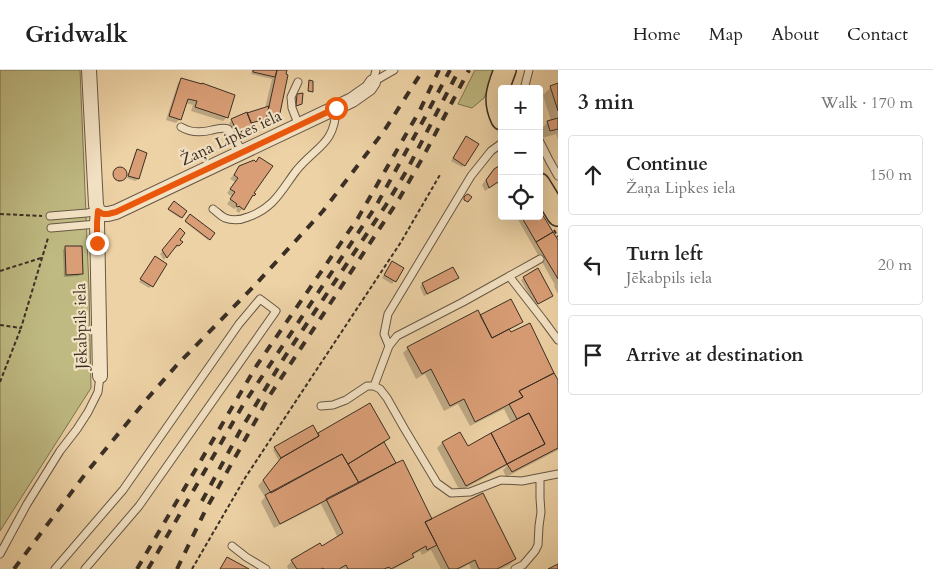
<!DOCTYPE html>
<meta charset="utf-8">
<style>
:root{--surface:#fff;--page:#f2f2f2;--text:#222;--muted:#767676;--line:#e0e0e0}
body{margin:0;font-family:Cardo,serif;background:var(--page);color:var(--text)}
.controls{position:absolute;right:15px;top:15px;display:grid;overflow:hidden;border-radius:5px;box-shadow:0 5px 20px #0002}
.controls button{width:45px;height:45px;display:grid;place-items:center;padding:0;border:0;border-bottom:1px solid var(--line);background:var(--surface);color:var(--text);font:25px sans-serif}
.stop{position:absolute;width:15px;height:15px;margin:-11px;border:4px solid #ea580c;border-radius:50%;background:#fff}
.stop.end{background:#ea580c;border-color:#fff;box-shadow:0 1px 5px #0008}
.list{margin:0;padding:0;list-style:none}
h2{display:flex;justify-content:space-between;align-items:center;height:65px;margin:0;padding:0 20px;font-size:21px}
h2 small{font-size:16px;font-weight:400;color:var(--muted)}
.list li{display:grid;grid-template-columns:32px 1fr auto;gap:15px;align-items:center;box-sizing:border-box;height:80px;margin:0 10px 10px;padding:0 10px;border:1px solid var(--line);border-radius:5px}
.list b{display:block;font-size:19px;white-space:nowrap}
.list p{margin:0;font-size:16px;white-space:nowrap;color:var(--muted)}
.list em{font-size:16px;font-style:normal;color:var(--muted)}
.icon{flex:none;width:28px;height:28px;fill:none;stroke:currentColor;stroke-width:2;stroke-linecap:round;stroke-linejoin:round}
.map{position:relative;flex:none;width:558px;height:499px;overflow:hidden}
header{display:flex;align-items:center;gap:30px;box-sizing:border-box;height:70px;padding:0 25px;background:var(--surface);border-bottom:1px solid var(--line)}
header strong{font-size:24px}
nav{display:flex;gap:28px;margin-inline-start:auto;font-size:18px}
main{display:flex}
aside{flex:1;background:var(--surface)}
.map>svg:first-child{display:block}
</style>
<header>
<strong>Gridwalk</strong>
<nav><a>Home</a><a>Map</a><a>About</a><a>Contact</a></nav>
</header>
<main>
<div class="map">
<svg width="558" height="499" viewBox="0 0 558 499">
<rect width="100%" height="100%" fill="#edd2a5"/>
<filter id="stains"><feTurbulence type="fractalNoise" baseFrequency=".004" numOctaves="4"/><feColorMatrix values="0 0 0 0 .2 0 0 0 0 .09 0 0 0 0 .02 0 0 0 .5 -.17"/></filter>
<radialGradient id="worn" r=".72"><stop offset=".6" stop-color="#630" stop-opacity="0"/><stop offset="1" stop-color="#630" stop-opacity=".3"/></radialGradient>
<path fill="#bfba82" stroke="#7c7454" d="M0,0H80L89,218L91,318L0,461Z
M475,0H495L484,28L472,38L458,34Z"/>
<path fill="#0003" d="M252,0H285L279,43L276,46V44L263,51V50L250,54L251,57L249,59L235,65L229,53L232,50L265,38L272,9L251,4Z
M182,9L227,47L223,51L191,41L193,35L186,33L180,49L176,53L166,50L178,13Z
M558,14V70L556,64L542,68L540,60L548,52L551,51L543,25L551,17Z
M464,70V95L462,97L451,91Z
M137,81L138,109L135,111L127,108L135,83Z
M259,88L253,124H254L239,143L236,141L237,137L233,140L234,139L227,134L232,127L227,123L235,112L230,109L239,98L255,93Z
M502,96V122L497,113L485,121L482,115L490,104L495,100Z
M121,99L124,100L126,106L119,112L115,110L113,107L115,101Z
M174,133L185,141L180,148L168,140Z
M190,146L214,164L208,170L185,152Z
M516,146H539L558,174V224L554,216L555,215Z
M178,162V176L176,178L174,177L164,190L160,184Z
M65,178L81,203L79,206L64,207L63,180Z
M155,187L152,216L149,218L139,212Z
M390,195L403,199L392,214L382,208Z
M453,198L455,210L424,226L420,217L422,214Z
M524,208L552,226L535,236L521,210Z
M480,247L521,252L517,256L509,260L558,313V380L506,407L503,400L508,395L460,421L437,378L442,373L460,363L467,377L511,353L504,339L470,356L458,334L444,341L425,304L416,309L403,283L408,278Z
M369,334L389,368L384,373L395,394L432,450L515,489L509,495L501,499H471L469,494L460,499H441L431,480L422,485L420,481L411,486L412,487L407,492L394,499H288L287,496L292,491L321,478L338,468L321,434L274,458L261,432L265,427L258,416L279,391L273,380L275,378L317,365Z"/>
<path fill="#da9e76" stroke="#3a2f25" d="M253,0H277L275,7L253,2Z
M277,0H287L286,4L288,5L280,43L266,50Z
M181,8L202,14V13L235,25L228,48L195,37L197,31L188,29L181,50L169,46Z
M309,10L313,11V22L308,21Z
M558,13V41L550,16Z
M303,23L302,34L296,36L297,24Z
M269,36L266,50V49L251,53L247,43Z
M247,42L253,57L238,64L231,49Z
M558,48V59L550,61L547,51Z
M466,66L479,74L465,96L453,88Z
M137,79L147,83L139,109L128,106Z
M259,87L273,96L254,123L256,124L254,126L253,125L244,140L239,136L238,137L236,136L237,134L230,129L235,122L230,119L238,108L234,105L239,96L254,90L256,92Z
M502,94V112L501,110L489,118L486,110L494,99Z
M113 104a7 7 0 1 1 14 0a7 7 0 1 1-14 0Z
M468,124L472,127L468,132L464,130V127L466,125Z
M174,131L187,141L182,148L168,139Z
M539,139L553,162L536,172L521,146H539Z
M190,144L215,163L210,170L185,151Z
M180,158L185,163L180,170L183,172L179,176L177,175L167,188L162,180Z
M553,162L558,170V209L536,172Z
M65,176H82L83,204L66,205Z
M155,186L167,194L153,217L140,209Z
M392,191L404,198L396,212L384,205Z
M453,197L459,208L427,224L422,213Z
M538,198L553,226L538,234L523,207Z
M511,229L523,252L492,268L480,245Z
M478,240L492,268L509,259L511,262L530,253L554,303L519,321L523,327L475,352L464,329L450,336L431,299L422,304L407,277Z
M554,303L558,310V378L512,402L507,394L545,374L529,343L517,349L509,334L523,327L519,321Z
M370,333L390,368L348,394L342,384L271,423L263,410L281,388L319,366L318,363Z
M529,343L545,374L507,394L491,363Z
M313,355L319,366L281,388L274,377Z
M460,362L468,376L491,363L507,394L466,416L442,372Z
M384,372L396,393L359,413L348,394Z
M342,384L359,413L280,454L265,425Z
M403,390L432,449L425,452L437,475L427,480L426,476L412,484L414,487L391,499L389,497L384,499H348L346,495L339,499H324L323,498L321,499H297L291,490L320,473L322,476L343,463L326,429L396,393Z
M483,423L516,489L497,499H479L475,490L457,499H449L425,452Z
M227,487L249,499H220Z
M558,494V499H548Z"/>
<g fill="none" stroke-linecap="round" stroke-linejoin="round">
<g stroke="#675845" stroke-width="9">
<path id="service" d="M298,12L291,27L292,38L299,56
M373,12L394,0
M373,12L376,0
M524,19L529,0
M181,57C191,63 201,63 212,60C218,59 223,57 228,59L243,82
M539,70L549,90L558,106
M213,139C217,142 221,146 225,148C233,151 241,150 248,147C274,138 281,121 296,101C316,76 335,75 336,38
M50,146L87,143L98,141
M51,158L97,154
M509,206L544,251L558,270
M389,276L384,264L388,244L471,106L491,81L502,73
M374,316L389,276L397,266L463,232L540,189
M321,336L333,335L346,330L367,316H374L380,319L387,328L404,358L437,413L451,423L470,422L501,410L522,411L558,404
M232,476L246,487L266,499
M0,484L27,434L60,381L77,359L88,342L98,322L100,306
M55,499L123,420L239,254L260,229L276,241L139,436L85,499
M515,499L523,495L535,481L538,475L539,456L541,442L540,428V408"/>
</g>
<g stroke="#675845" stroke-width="16">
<path id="minor" d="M89,0L96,135L98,141L97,152L100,306
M98,141L103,144H108L116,142L352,30L369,18L373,12"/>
</g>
<g stroke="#3a2f25" stroke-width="24">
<path id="primary" d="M502,49C493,30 498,18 505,0
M539,114L558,145"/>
</g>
<path stroke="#3a2f25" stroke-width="2" stroke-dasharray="4 2.5" stroke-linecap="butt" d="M271,48L274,53
M0,144L42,146
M554,160L558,167
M0,201L41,188
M0,255L21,258L48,168
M0,312L21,258
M192,499L245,408L401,172L441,103"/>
<use href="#service" stroke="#f3e2c4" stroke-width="7"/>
<use href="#minor" stroke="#f3e2c4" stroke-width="14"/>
<use href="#primary" stroke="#edd2a5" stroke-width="21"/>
<path stroke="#3a2f25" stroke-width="4" stroke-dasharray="9 9" stroke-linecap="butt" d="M202,431L240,361L284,288L386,135L407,100L459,0
M14,499L86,403L147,329L176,296L255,215L323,141L384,61L423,0
M137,499L257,295L358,148L420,40L439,0
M148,499L243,335L376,136L424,49L450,0
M177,499L205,441L270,325L399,129L423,87L469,0"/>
</g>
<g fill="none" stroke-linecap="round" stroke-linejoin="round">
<path stroke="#ea580c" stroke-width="6" d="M97,173V152L98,141L103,144H108L116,142L336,38"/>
</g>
<g text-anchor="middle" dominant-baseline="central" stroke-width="4.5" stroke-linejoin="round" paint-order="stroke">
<g font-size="16" fill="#3a2f25" stroke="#f3e2c4">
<text transform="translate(231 68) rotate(-25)">Žaņa Lipkes iela</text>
<text transform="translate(81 256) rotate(-91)">Jēkabpils iela</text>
</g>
</g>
<rect width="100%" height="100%" filter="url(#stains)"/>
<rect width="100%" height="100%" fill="url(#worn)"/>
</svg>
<div class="controls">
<button>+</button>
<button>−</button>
<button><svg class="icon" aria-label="locate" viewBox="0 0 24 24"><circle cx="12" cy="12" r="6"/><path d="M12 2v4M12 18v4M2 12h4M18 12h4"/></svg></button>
</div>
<div class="stop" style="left:336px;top:38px"></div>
<div class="stop end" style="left:97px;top:173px"></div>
</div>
<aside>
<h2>3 min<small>Walk · 170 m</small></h2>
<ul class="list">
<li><svg class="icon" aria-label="ahead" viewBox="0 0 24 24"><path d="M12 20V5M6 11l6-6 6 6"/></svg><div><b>Continue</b><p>Žaņa Lipkes iela</p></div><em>150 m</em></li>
<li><svg class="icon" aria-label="left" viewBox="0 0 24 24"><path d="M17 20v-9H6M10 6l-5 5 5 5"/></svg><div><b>Turn left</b><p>Jēkabpils iela</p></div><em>20 m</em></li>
<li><svg class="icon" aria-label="arrive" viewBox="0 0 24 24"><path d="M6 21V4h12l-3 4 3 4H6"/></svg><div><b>Arrive at destination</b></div></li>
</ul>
</aside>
</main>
